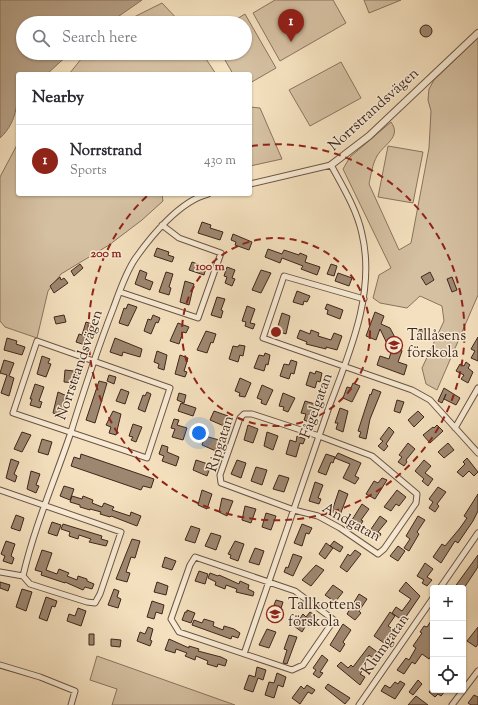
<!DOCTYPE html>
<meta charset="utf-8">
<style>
:root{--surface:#fff;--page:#f2f2f3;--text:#2b2b33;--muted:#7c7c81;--line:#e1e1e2;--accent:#8f2418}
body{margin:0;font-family:"Sorts Mill Goudy",serif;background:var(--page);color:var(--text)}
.controls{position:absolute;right:12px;bottom:12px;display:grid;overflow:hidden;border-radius:4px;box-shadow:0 1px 3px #0004}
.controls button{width:36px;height:36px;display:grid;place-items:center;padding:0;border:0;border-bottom:1px solid var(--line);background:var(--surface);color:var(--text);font:20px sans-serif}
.you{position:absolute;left:199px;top:433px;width:14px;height:14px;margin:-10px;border:3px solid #fff;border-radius:50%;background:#1a73e8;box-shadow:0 0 0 6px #1a73e833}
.badge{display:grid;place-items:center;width:26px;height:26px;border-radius:50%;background:var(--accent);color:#fff;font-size:13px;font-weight:700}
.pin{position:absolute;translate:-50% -33px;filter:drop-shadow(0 1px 2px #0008)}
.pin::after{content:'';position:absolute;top:21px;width:14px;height:12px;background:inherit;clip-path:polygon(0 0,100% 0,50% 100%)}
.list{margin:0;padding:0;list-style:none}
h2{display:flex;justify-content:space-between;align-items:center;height:52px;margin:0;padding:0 16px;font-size:17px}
h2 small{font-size:13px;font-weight:400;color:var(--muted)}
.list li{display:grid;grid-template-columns:26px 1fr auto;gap:12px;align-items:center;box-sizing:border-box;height:72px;padding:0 16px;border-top:1px solid var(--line)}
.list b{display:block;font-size:15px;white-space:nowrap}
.list p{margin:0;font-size:13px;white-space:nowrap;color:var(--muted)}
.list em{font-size:13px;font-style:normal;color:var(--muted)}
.icon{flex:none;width:22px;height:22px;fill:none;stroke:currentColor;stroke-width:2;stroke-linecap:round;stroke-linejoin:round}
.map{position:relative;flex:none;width:478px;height:705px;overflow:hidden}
.search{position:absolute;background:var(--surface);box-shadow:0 1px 3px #0004;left:16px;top:16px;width:236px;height:44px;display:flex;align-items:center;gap:10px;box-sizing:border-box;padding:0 14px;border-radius:22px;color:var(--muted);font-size:15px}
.panel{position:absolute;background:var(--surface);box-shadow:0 1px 3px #0004;left:16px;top:72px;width:236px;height:124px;border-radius:4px}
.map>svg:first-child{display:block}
</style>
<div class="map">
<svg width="478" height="705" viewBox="0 0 478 705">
<rect width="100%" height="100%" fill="#f4e0be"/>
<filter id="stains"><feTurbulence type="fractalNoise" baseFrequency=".005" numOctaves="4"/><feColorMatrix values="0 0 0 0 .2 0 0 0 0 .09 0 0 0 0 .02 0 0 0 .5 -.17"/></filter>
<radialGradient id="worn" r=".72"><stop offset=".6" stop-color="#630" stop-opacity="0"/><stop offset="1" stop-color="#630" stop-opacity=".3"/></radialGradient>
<path fill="#d5c0a2" stroke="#8a735f" d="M275,0H333L346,23L280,61L253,13Z
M364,0H401L369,13Z
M162,3L181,23H122Z
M245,14L276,68L250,83V74H233L221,53H245V23H230Z
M478,38V295L437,390L426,384L422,368L444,321L442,306L420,296L407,308L380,303L373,298L379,275L391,268L343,169L350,157L391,122C402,137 384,144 377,156C372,165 371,175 369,184L399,250L411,243L429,148L431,111L428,100L429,89L434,80Z
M86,53H202L216,74H69Z
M341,62L361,98L310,126L289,90Z
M250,107L260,108L282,159L250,166Z
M18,143V194H162L163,201L142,220L109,245L61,274L48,291L37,338L5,327L0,321V177Z
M388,146L423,152L413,203L378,197Z
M97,656L235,705H112L117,689L90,680Z"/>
<path fill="#b7a187" stroke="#87705c" d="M0,0H142L109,23H23V53H70L47,74H18C18,97 19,121 0,138Z"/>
<path fill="#9e8770" stroke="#40261c" d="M420 31a6 6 0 1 1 12 0a6 6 0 1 1-12 0Z
M202,222L211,225L210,228L223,232L220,240L198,233Z
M233,234L252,242L249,250L235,245L236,242L231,240Z
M157,248L169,252L168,255L174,257L172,262L154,256Z
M268,249L282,254L284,250L299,255L300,253L307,256L305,262L320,267L317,275L301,269L303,266L282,258L280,263L265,257Z
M192,262L206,267L204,275L189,270Z
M80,264L83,268L74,276L71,271Z
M331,264L337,266L334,276L327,274Z
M227,267L235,270L232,278L235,279L232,286L225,283L227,277L224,276Z
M140,270L147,273L145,279L153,282L150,290L135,284Z
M261,270L271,273L261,293L252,290Z
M166,272L173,274L169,287L171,288L169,295L159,292Z
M430,272L434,280L426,285L421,277Z
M338,273L352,278L349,286L335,281Z
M60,277L61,280L64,278L68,283L54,293L50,286Z
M452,277L457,290L452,292L447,279Z
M185,281L194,284L189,305L180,302Z
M297,291L310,296L307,302L304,301L303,305L293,302Z
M217,297L225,299L221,310L223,311L221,318L211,315Z
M128,304L137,307L128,326L119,323L124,308L126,309Z
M327,304L343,310L340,319L327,314L328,310L325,309Z
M247,306L255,309L250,323L255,324L253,329L245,326L246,322L242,321Z
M375,312L384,316L381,324L390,328L402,351L398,362L407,365L404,375L377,365L380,356L389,359L391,352L380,329L376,340L366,336Z
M282,313L290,316L286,334L280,332L281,328L278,326Z
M64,315L66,322L56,324L54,317Z
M153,315L160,318L158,323L156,322L151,334L144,331L148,319L151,320Z
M86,322L95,325L91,339L88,338L85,345L76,342L79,334L82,335Z
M178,323L189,327L186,333L183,332L179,344L170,341Z
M424,329L426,337L420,338L418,330Z
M300,330L310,334L311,330L319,333L318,336L331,340L334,333L342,336L337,350L326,347V349L306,344L307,342L297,338Z
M206,331L216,334L213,343L211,342L207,353L197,350Z
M478,337V361L471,358L475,351L471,349Z
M7,338L17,341L16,344L25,347L22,355L4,350Z
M115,338L142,349L140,357L123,352L122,356L110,352Z
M239,345L245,346L243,356L240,355L238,362L229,359L233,346L238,347Z
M157,351L167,355L164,370L158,368L159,364L154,362Z
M265,353L270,355L268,365L266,364L264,371L254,368L259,355L264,356Z
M180,355L188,358L184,371L187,372L185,377L175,374Z
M42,356L50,359L48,363L51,364L46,377L37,374Z
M4,360L14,363L9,376L14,378L9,396L1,393L7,375L0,373Z
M291,360L297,362L294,374L291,373L289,379L280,376L284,364L289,365Z
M466,362L470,365L468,368L473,372L468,383L461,379L464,375L456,371L460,364L464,366Z
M65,370L74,371V374H77L76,383L64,382Z
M316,371L322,373L320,382L317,381L315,388L306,385L310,372L315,374Z
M109,375L116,377L114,384L107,381Z
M240,378L251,383L245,397L239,396L240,393L235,391Z
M99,381L107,383L95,423L86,420Z
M353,383L360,386L352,402L343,398L347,387L351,388Z
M35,384L44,387L39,401L42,402L40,408L30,405L32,399H30Z
M262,385L273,390L266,405L261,403L262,400L257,398Z
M444,388L460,398L456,405L444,399L446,394L442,403L438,401Z
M121,389L129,392L125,404L116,401Z
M373,389L381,392L370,419L366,439L359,437L361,432L358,431L370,394L371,395Z
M58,392L67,396L62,409L64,410L62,416L53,413Z
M147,392L151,394L145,412L138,409L143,395L145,396Z
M179,393L186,395L184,403L177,400Z
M283,393L295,398L288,412L283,410L284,407L279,406Z
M397,400L404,402L400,413L394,411Z
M305,401L315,404L309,422L304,420L306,414L301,413Z
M181,403L196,408L193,416L178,411Z
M340,408L348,411L343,432L336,429L338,423H335Z
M113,411L121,414L116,435L109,433L111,427L106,425Z
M214,411L228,416L224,426L210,420Z
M418,411L424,417L414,427L408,420Z
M174,419L179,420L177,425L187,428L183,440L172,437L175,429L171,428Z
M133,424L142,427L136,442L131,440L133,437L129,436Z
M248,425L258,429L253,443L244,440Z
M437,425L443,431L430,443L423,435L433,427L434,428Z
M389,427L394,432L386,444L388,446L384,451L378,446L383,441L380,439Z
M22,432L31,435L22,452L14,449Z
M267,432L278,436L273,450L264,446Z
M205,436L219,440L216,451L202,445Z
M297,436L305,439L303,444L300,443L296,457L286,454L290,440L296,442Z
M42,439L52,442L48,455L38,452Z
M408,443L415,449L406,460L407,462L404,466L398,462L402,457L399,455Z
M448,443L454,450L444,458L438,452Z
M162,445L168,447L167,452L179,457L176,466L162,461L164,456L159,454Z
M338,453L361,463L355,476L359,478L355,484L343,478L350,464L335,458Z
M81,454L154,479L151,488L143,486L141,490L71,466L74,457L80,459Z
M326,454L335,457L333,463L331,462L326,475L318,472Z
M467,458L478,472L474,476L469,471L463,477L457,472L465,464L463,462Z
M11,459L19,462L14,474L17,476L15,482L6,478Z
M196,460L211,465L207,476L193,470Z
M237,460L246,463L241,478L231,474Z
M424,460L431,466L425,473L433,479L428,486L422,481L424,479L415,471Z
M256,467L267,470L262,485L251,481Z
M31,471L40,474L36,485L39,486L36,493L27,489Z
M279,475L289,478L284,492L273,489Z
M382,478L387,480L375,499L366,494L374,481L378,483Z
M315,482L323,485L318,498L321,499L319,504L309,501Z
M64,486L74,489L70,500L60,496Z
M438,487L446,492L437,504L439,506L435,512L429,508L433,502L429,499Z
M202,490L212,494L207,509L198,505Z
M339,490L348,494L340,515L332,511Z
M397,490L406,497L399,506L396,504L391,511L384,507Z
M478,494V511L473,521L458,543L455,541L441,563L433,557L442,544L445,546L460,528L467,518L464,516Z
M72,496L82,499L83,496L93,500L92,503L102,507L104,503L114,507L112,510L130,516L131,512L141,516L137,526L111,516L110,517L100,514L101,512L90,509V510L80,507V505L70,502Z
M222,498L233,501L227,516L219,512Z
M362,504L369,509L361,520L363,521L358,529L350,523Z
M245,506L256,509L251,523L242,520Z
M266,513L276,516L271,530L262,527Z
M16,515L24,518L20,531L11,528Z
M380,516L387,521L378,532L381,534L378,539L369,532Z
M418,516L425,520L417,532L419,534L409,551L404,548L410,539L406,536Z
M52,522L61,525L57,536L48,533Z
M63,524L102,536L101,539L108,541L106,546L89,542L91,539L79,535L78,539L69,536L70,532L61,529Z
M302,524L312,528L309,534L306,533L302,546L294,543Z
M191,526L200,529L195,543L185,540Z
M211,533L221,536L216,550L205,546Z
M132,539L140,541L135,558L131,557L126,572L130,573L127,582L116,579Z
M6,541L15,544L11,556L14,558L12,564L3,561L5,556L1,554Z
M235,541L244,544L238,561L230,558L231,555L228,554Z
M334,541L343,547L340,552L330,546Z
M326,543L333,548L325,559L319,554Z
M398,546L405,551L398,561L390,556Z
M255,548L264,551L259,565L249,562Z
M42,550L52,553L46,570L57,574L59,569L69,573L67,576L77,580L78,576L87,579V581L94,584L92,589L85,587L83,590L65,582V583L41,575L42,572L35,570Z
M355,550L361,554L347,572L340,567L348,554L350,556Z
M293,554L302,557L293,576L284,572L286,567L288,568Z
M478,555V567L464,588H454Z
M165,557L176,561L172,570L162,567Z
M425,563L433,569L427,577L432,580L427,586L422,583L424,580L417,576Z
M316,565L324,570L311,586L302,580Z
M199,571L208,574L205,584L195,581Z
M210,573L218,576L219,575L239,584L240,581L249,585L248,589L254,592L253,596L236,592L237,589L226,585L225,589L215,585L216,582L208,578Z
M0,582L10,585L8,591L0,588Z
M157,582L168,586L166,595L154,592Z
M406,582L420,596L403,621L392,613L396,607L402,611L411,599L399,591Z
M333,585L343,592L335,602L325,595Z
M22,589L32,592L26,611L16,607Z
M114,589L119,591L117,597L121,599L118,608L108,605Z
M359,594L367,599L359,611L361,613L355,620L347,614Z
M46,597L57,601L55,607L52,606L47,621L39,618Z
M276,600L283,602L277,621L269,618Z
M152,601L164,605L162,614L156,612L154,619L147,617Z
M78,608L86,611L81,626L67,621L69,614L75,616Z
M187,610L195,613L191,623L182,620L185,612H187Z
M310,612L316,616L312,621L310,619L302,632L294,626L303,614L306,617Z
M390,612L395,616L388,626L394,630L387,645L374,636Z
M433,618V653L429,659L422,654L415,664L412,662L404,674L397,670L406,658L409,660L416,648L413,646L422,633L420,632L424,626L427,627Z
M204,619L214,622L213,626L223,630L224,626L234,629L240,633L238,638L232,636L231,639L192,625L194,620L202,623Z
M343,624L351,630L343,642L345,644L340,652L330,645Z
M148,627L153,629L150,640L152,641L150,646L137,641L140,632L145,634Z
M478,627V644L476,647L467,641Z
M267,629L276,632L269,648L259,645Z
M89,634H94V645H89Z
M289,635L297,637L287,664L283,663L287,650L284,649Z
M111,639L121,640L120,647L111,646Z
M169,639L189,648V646L199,649L198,651L221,657L227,660L225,666L218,664L217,667L207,664L208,661L196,656L195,660L185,656L187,653L176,649L175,653L165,650Z
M369,646L380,654L376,660L369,655L363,663L366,665L360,674L365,677L360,685L337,666L341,662L348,668L351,665L353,667Z
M322,655L328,660L320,672L323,673L319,678L313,674L316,670L313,668Z
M257,667L266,670L263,680L258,678L253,692L244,689L249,675L255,677Z
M277,673L286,677L283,687L278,685L274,698L265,695L269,682L274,683Z
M418,680L422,684L413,695L409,692Z
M400,681L405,684L395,699L381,691L385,685L390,688L395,682L398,684Z
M328,684L350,698L345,704L325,688Z
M307,685L315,690L312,694L308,692L300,704L292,698L301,686L304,689Z
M432,688L433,690H446L441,696L438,694L435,697L429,692Z
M474,695L478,697V705H471L468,703Z
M416,696L428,705H408Z"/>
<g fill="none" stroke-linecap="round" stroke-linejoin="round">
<g stroke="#6d5444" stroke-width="7">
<path id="minor" d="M120,292L198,318L221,253L179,238L162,225
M364,299L284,276L263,338L412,390L430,400L478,453
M37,341L170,388L147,458L13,413Z
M244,414H252L319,436L372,456L417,494L416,503L384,549L378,554L340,528L318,516L294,510L221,483L220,475L240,418Z
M455,428L478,388
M0,490L121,532L100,594L95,603L87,602L30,584L23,576
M195,557L295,591L334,620L303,665L292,670L179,632L171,619L190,565Z
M0,572L23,576
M23,576C34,528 54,482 70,435C83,393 97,350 113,309C119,293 125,274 135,259C151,236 180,201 208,194
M440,588L478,533
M244,654L329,407C349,354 376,293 362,234C357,210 343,187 331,165L250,184
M0,665L40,677L75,691L71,705
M359,705L433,598
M452,705L478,671"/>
</g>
<g stroke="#6d5444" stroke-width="8">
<path id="tertiary" d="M331,165L369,136L478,33"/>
</g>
<use href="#minor" stroke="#f8ebd5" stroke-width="5"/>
<use href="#tertiary" stroke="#f8ebd5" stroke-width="6"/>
</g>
<g fill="none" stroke="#8f2418" stroke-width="2" stroke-dasharray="7 5">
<circle cx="276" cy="332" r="94"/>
<path d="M251 146A188 188 0 1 1 148 195"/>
</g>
<defs>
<g id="school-ring" transform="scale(0.9)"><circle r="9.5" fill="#f8ebd5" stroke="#8f2418" stroke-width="1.5"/><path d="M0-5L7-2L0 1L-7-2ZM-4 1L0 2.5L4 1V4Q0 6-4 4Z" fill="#8f2418"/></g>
</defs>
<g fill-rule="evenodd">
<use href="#school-ring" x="394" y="345"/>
<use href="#school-ring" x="275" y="614"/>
</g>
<g text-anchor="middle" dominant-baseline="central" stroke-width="3" stroke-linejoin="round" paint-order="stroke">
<g font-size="15" fill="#40261c" stroke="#f8ebd5">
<text transform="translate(374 110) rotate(-42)">Norrstrandsvägen</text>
<text transform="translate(80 365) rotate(-71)">Norrstrandsvägen</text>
<text transform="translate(317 406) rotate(-70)">Fågelgatan</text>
<text transform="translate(221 444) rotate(-72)">Ripgatan</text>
<text transform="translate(351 523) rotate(29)">Andgatan</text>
<text transform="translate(386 645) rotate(-55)">Klumgatan</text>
</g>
<g font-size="15" fill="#40261c" stroke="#f8ebd5" text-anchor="start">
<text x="407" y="336">Tallåsens<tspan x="407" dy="17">förskola</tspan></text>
<text x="288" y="605">Tallkottens<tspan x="288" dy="17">förskola</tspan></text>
</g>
</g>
<circle cx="276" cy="332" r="6" fill="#8f2418" stroke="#f8ebd5" stroke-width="2"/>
<g font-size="12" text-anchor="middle" font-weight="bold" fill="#8f2418" stroke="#f8ebd5" stroke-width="3" stroke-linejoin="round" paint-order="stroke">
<text x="106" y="257">200 m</text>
<text x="210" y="270">100 m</text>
</g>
<rect width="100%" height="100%" filter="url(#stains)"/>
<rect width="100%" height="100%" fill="url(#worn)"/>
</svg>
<div class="controls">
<button>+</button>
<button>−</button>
<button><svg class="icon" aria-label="locate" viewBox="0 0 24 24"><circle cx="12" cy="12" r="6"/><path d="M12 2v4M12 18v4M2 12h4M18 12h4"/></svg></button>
</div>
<div class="you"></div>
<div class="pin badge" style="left:291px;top:42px">1</div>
<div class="search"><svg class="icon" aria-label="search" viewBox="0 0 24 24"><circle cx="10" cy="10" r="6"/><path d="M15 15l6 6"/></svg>Search here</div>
<section class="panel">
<h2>Nearby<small></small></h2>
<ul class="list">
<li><span class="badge">1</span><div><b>Norrstrand</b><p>Sports</p></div><em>430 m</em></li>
</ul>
</section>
</div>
